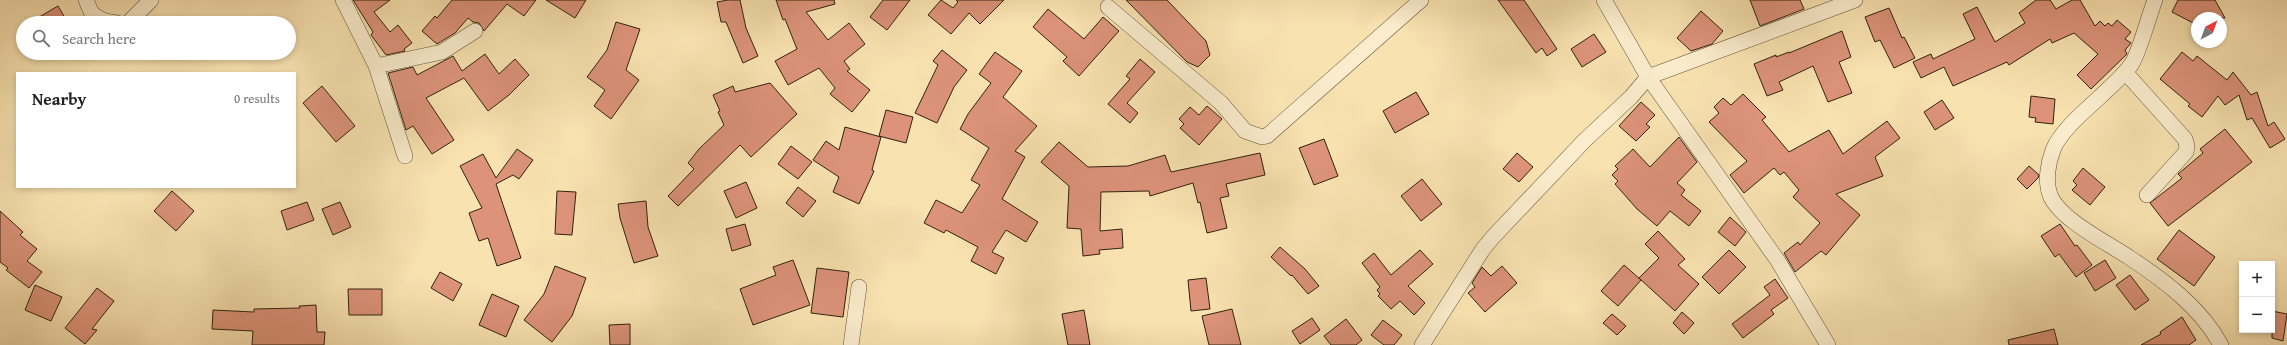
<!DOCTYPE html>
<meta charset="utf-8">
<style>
:root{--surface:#fff;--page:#f6f6f6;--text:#222;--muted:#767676;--line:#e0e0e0}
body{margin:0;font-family:"Gentium Book Plus",serif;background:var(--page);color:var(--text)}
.controls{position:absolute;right:12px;bottom:12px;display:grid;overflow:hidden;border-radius:0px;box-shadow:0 2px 6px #0003}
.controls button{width:36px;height:36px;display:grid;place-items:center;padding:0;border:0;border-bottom:1px solid var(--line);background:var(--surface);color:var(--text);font:20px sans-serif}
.compass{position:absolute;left:2191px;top:12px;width:36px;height:36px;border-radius:50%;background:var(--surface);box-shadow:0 2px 6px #0003;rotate:41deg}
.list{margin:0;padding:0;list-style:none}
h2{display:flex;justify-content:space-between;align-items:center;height:52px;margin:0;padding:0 16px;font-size:17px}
h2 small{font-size:13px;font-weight:400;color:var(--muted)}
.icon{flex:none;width:22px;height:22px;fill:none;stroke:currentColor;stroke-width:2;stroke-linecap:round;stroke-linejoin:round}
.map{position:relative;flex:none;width:2287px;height:345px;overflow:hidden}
.search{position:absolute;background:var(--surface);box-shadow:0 2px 6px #0003;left:16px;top:16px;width:280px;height:44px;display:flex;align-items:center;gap:10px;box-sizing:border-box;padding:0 14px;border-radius:22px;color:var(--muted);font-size:15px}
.panel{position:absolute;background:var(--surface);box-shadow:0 2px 6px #0003;left:16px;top:72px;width:280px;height:116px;border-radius:0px}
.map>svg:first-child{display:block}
</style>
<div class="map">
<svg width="2287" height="345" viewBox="0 0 2287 345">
<rect width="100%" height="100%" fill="#f8e2b0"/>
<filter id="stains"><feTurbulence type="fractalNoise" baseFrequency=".005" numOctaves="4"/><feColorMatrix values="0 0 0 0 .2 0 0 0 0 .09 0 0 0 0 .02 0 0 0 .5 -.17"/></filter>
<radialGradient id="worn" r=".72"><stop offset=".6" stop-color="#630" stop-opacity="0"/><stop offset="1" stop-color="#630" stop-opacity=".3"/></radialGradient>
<path fill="#dc937a" stroke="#312210" d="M353,0H390L374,12L390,32L398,25L412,43L404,49L405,51L386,55L371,35L373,32Z
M452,0H536L524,16L507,4L484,31L479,23L473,22L468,18L455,33L437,44L422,31L435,16L437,18Z
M546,0H586L575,18Z
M728,0H740L746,28L758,56L743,63L726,22H721L717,2Z
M776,0H834L835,4L806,12L828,40L849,23L865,44L844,61L850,69L847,71L870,90L852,112L830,94L835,88L819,68L788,85L775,61L797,49L785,19L783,20Z
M883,0H910L887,30L870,17Z
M941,0L953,8L958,2L956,0H1004L980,24L969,13L951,34L928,15Z
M1126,0H1167L1206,41L1210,55L1198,67L1187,62Z
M1498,0H1524L1557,49L1547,56L1542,48L1536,53Z
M1750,0H1800L1804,9L1760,26Z
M2036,0H2050L2056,9L2072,0H2080L2095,26L2100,21L2105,26L2108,23L2112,26L2117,20L2131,32L2125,39L2131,43L2125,50L2127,54L2091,89L2077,75L2098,54L2074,33L2052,43L2050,39L2009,65L2007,62L1953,86L1944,67L1921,78L1913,62L1931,54L1933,59L1975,39L1963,14L1977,7L1995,42L2025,23L2019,13Z
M2178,0H2215L2225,18H2197V25L2172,12Z
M58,6L68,23H29Z
M1889,8L1902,38L1904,37L1915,58L1894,68L1880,40L1875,42L1865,17Z
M1048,9L1084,39L1103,17L1119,31L1079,76L1063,61L1067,57L1033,27Z
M1701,11L1723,31L1712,44L1691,51L1677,38Z
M616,22L640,29L626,70L639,80L611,119L594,106L605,90L587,77L607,50Z
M1842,31L1851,57L1839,62L1852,93L1828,102L1813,66L1779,82L1783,90L1767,96L1754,64L1776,55V57L1789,52V53Z
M1594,34L1606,52L1582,67L1571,49Z
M942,50L967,70L954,87L937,123L915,113L938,65L933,61Z
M995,52L1022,71L1003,97L1037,126L1015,151L1025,157L1002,199L1038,222L1026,242L1006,230L992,252L1004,258L996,274L971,261L978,247L946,230L944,233L924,223L936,200L962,213L980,185L971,180L989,148L960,129L968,114L991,83L979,74Z
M2182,52L2193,61L2197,56L2227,80L2233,72L2251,95L2257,92L2268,126L2274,122L2285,139L2270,148L2252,118L2247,120L2239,95L2225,105L2218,96L2202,117L2188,106L2190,104L2160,79Z
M485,54L499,74L515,59L529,75L509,95L488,111L464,78L426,98L454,140L432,154L413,126L406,130L388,73L413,67L417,75L453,56L462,71Z
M1140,59L1155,72L1127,103L1138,113L1130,123L1108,104L1130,79L1126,76Z
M770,83L797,114L751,157L740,145L678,206L668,196L694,169L688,163L699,149L724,125L718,112L720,111L713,95L733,86L735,92Z
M322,86L355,126L336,142L303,103Z
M1416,92L1429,114L1395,133L1383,111Z
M1743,94L1766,117L1762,120L1789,152L1829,130L1843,154L1887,121L1900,138L1875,157L1883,176L1836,194L1860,215L1826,255L1821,251L1795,272L1784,253L1798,242L1800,245L1820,223L1793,197L1799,190L1784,172L1780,175L1774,168L1744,193L1730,175L1747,161L1709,122L1719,113L1714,107L1723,98L1731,105Z
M2031,96L2055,99L2053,124L2035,122L2036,118L2029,117Z
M1942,100L1954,118L1935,130L1924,112Z
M1641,102L1655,115L1646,124L1650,127L1636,141L1619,126Z
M1207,106L1222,119L1199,145L1180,128L1184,124L1179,119L1190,107L1199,115Z
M886,110L913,117L906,143L879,136Z
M845,127L881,137L872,170L874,171L859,204L833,192L839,177L813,160L826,141L839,150Z
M2225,129L2252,162L2168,226L2150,203L2182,178L2178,174L2203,153L2200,149Z
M1679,137L1697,162L1677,183L1685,190L1681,195L1701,211L1689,226L1670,211L1657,226L1637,209L1615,184L1618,181L1612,175L1618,169L1615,166L1633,149L1650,167Z
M1324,139L1338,176L1314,185L1299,148Z
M1059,142L1088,167L1128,166L1165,155L1171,172L1260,153L1265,175L1226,184L1229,196L1220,198L1227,228L1207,233L1200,202L1198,203L1193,183L1150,196L1149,191L1101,192L1100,231L1122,229L1123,248L1099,250L1100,254L1083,256L1081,229L1067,228L1069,186L1041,162Z
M791,146L812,162L798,179L778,164Z
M517,149L533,160L519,179L513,175L496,184L521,258L497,266L488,238L479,241L469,213L482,208L460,166L483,154L496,178Z
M1517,153L1533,167L1519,182L1503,169Z
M2029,166L2039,175L2038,178L2027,189L2017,179Z
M2083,168L2105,187L2090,205L2072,190L2077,185L2073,181Z
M1422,179L1442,204L1421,221L1401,196Z
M746,182L757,208L736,218L724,191Z
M798,187L816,201L803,217L786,203Z
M172,191L194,211L176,231L154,211Z
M557,191L576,192L572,235L555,234Z
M646,201L648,227L658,256L634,263L620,218L618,204Z
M307,202L314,220L287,230L281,211Z
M340,202L351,227L333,235L322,209Z
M0,211L23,232L20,235L37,249L27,261L42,272L29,288L6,270L8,268L0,262Z
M1730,217L1746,232L1735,246L1718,232Z
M745,224L751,245L732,251L726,229Z
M2060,224L2075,246L2077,245L2092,265L2076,277L2059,254L2055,257L2041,236Z
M2179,230L2215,257L2194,286L2157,259Z
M1658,231L1685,259L1678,265L1699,284L1675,311L1639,278L1659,258L1645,244Z
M1280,247L1305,269L1319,286L1308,294L1292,275L1291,276L1271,257Z
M1420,250L1433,264L1408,286L1425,303L1414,315L1400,301L1391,309L1378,296L1380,294L1377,290L1380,287L1362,263L1374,253L1391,275Z
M1729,250L1746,267L1719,294L1702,277Z
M793,260L810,305L753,325L740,289L776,275L773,267Z
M2105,260L2116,278L2095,291L2084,273Z
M1624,265L1641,280L1618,306L1601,291Z
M555,266L586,278L572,316L552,342L524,320L544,294Z
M1502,266L1517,283L1485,312L1468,293L1475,287L1472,283L1482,267L1491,276Z
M817,268L849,272L843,317L811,313Z
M440,272L462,284L453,301L431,288Z
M2130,275L2149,300L2135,310L2116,285Z
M1206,278L1210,309L1191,311L1188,280Z
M1775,279L1788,298L1771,310L1774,314L1743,338L1732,324L1770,295L1764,287Z
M35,285L62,297L51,321L25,310Z
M97,288L114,301L92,329L97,330L85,344L65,328Z
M348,289H382V315H349Z
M492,294L519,306L506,337L479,325Z
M316,305L317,332H325L324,345H252L253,331L212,329L213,310L254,312V309L300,308L299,306Z
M1232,309L1241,345H1209L1202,316Z
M1084,310L1090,345H1068L1062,314Z
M2272,311L2287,314L2283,341L2272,338Z
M1682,312L1694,323L1684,334L1673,323Z
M1612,314L1626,326L1617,335L1603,323Z
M2182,317L2196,340L2189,345H2141L2161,334L2160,332Z
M1312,318L1320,330L1300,344L1292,331Z
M1346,319L1362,340L1356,345H1331L1324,336Z
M1383,320L1402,335L1394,345H1384L1371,335Z
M630,324V345H610L609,325Z
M2054,329L2058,345H2009L2008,340Z"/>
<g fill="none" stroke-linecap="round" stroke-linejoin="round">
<g stroke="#635238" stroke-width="16">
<path id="minor" d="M86,0L92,14L105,21L117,23
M343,0L376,66L405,156
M1604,0L1648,77L1778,261L1828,345
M2155,0C2149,15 2139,54 2131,65C2112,91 2063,123 2053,150C2048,163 2045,181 2050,195C2060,220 2108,243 2130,258C2165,281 2201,308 2221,345
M1108,7L1221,103L1245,131L1262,137L1267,136L1421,0
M128,23L151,0
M376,66L442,52L475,31
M2125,72L2185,139L2187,146L2186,152L2147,195
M851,345L859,287
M1422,345L1483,249L1493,237L1584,141L1631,97L1648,77L1855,0"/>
</g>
<use href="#minor" stroke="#faeccc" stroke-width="15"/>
</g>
<rect width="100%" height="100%" filter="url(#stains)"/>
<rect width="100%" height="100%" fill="url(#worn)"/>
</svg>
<div class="controls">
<button>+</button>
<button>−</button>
</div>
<svg class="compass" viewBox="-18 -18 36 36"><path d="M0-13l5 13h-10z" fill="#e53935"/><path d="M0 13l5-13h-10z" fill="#767676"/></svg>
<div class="search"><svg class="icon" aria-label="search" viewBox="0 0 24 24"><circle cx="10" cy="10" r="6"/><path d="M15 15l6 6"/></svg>Search here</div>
<section class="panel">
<h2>Nearby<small>0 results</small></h2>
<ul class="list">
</ul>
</section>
</div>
